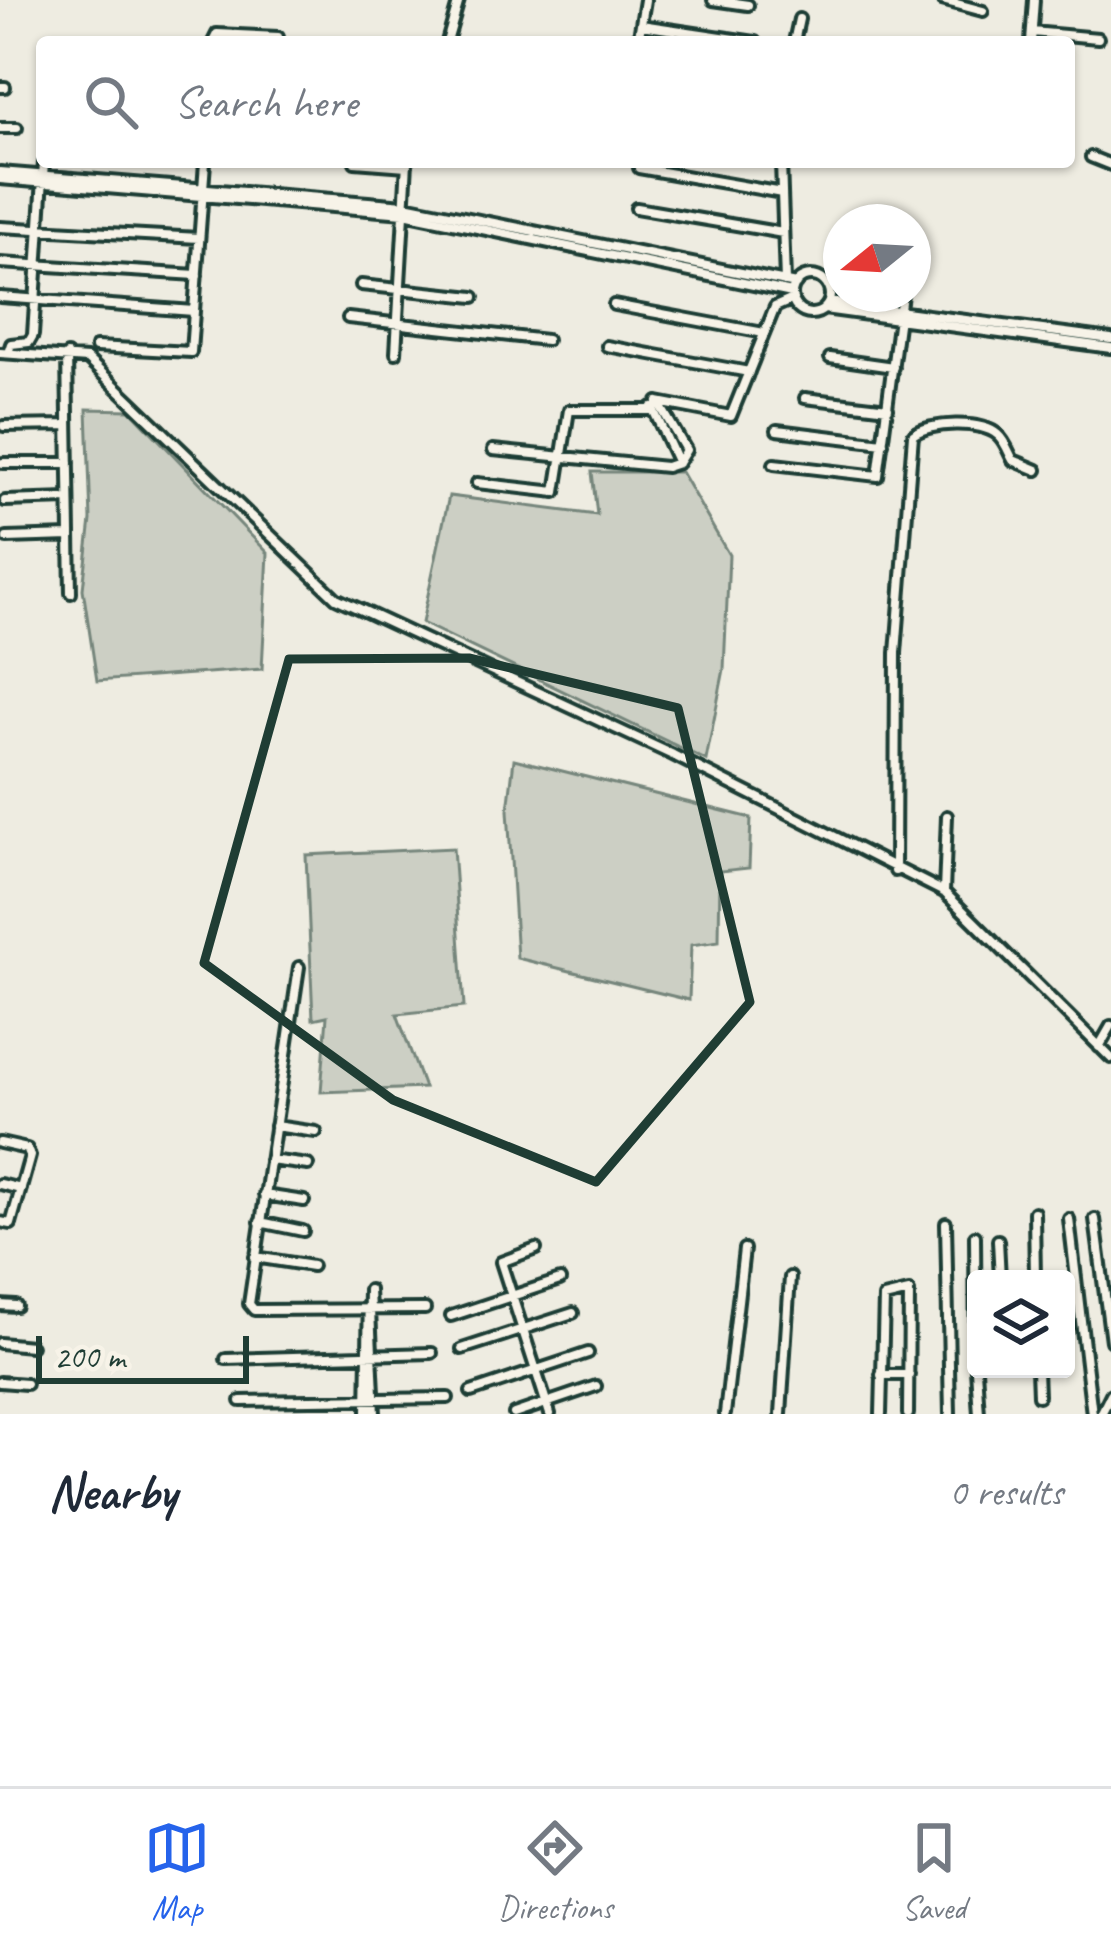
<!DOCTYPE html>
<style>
:root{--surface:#fff;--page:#f6f6f7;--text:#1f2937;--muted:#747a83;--line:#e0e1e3;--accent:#2563eb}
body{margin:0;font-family:Caveat,sans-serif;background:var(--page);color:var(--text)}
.controls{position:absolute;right:36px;bottom:36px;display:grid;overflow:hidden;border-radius:12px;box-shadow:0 3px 9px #0004}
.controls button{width:108px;height:108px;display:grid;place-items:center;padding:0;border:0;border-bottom:3px solid var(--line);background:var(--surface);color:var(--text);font:60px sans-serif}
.compass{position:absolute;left:823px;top:204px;width:108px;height:108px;border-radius:50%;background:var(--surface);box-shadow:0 3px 9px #0004;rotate:252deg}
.scale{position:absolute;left:36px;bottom:30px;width:213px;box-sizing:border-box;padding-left:12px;border:6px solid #1f3d34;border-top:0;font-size:33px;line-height:42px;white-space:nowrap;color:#1f3d34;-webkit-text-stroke:9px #f7f3e8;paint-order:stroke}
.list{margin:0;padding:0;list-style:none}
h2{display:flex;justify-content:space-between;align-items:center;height:156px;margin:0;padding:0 48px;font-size:51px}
h2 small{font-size:39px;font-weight:400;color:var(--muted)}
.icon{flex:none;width:66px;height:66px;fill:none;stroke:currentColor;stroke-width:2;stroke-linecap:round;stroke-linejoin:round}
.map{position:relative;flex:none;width:1111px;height:1414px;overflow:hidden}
.search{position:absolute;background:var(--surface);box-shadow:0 3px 9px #0004;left:36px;right:36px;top:36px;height:132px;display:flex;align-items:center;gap:30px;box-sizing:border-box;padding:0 42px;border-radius:12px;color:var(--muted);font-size:45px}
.sheet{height:372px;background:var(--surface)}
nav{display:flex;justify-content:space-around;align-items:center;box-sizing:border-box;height:168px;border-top:3px solid var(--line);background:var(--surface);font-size:33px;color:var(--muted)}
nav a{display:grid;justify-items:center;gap:6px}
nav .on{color:var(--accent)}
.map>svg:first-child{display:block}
</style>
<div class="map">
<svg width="1111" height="1414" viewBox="0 0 1111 1414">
<rect width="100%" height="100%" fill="#eeece1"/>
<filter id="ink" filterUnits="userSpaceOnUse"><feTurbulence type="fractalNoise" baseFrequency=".00833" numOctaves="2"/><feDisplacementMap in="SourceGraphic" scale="24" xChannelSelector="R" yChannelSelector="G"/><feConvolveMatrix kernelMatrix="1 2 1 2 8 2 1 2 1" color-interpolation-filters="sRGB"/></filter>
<g filter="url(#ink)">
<path fill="#cccfc4" stroke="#76867c" stroke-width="3" d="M87,409L130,410L268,553L262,669L97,681L83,589L91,520Z
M592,472H681L729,555L724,669L706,760L422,623L449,496L597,515Z
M514,759L751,818L749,868L720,871L719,941L691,945L689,1000L517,958L508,810Z
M453,848L464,1007L397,1014L424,1088L321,1092L327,1016L313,1019L306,855Z"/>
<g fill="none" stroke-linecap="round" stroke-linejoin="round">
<g stroke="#1f3d34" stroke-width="16">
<path id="minor" d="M713,0L748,5
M942,0L983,11
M641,25L755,42
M1032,32L1098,38
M213,42L217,34L278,37
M447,42L459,0
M638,42L645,0
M794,42L799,19
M1031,42L1034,0
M0,87H5
M0,128H17
M1091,157L1111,165
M355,162L407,166
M781,162L785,282
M639,168L782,193
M0,172L405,205L796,284
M0,179L404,213L792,293
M636,208L783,233
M0,227L199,238
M0,263L197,275
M792 295a19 19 0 1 1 38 0a19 19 0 1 1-38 0Z
M361,285L474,297
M0,297L194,311
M829,302L1111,339
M614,305L764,333
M824,309L1111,348
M348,318L546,340
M607,346L749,372
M96,347L191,352L205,162
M0,353L87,359L336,598L673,755L944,892L1111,1058
M8,353L11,344L29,342L33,335L44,162
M396,353L407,162
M67,355L71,593
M830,358L893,367
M805,398L888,408
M658,402L731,416L775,307L793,299
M658,402L686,450L678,463
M652,407L678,463
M4,426L68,425
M777,430L883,443
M493,450L666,467L678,463
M3,463H69
M774,464L878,476L902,294
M477,483L556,492L569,410H651
M5,501L69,499
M7,538L70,536
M895,871L896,653L913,435C929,422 982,420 998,435C1005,441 1009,453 1013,460L1037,470
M944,892L947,816
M299,967L249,1304L254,1310L425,1309
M1099,1047L1111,1026
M275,1126L316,1132
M0,1143L27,1149L30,1156L11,1224L0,1222
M270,1160L308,1165
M0,1184L21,1189
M264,1195L304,1201
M1034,1212L1035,1279
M1069,1219L1092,1414
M1095,1219L1111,1341
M260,1222L303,1231
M946,1223L950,1414
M975,1236L976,1364
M998,1240L1000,1279
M536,1249L501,1262L550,1414
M255,1257L312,1266
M0,1305L16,1306
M451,1316L560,1280
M0,1343L31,1346
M462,1349L573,1313
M226,1359L432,1353
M976,1369L979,1414
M1037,1369L1038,1396
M881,1375H909
M0,1382L26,1384
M471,1392L588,1353
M241,1401L448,1398
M367,1414L369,1290L375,1414
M514,1414L596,1386
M725,1414L744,1249
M781,1414L790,1277
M881,1414L884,1298L909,1292L908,1414
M1101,1414L1111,1394"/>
</g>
<use href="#minor" stroke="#f7f3e8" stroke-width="8"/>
</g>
</g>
<path fill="none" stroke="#1f3d34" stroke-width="9" stroke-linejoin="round" d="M469,658L678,708L750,1002L596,1182L393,1100L204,963L289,659Z"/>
</svg>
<div class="controls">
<button><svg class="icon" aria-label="layers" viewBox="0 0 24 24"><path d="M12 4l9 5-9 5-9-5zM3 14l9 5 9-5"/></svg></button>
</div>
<svg class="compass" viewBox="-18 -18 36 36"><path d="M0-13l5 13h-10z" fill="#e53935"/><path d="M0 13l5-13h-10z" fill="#747a83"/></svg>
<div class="scale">200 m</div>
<div class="search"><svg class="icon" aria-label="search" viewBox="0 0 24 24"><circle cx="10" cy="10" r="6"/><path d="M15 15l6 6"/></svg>Search here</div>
</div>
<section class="sheet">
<h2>Nearby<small>0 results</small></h2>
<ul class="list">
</ul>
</section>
<nav>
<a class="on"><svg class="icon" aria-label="map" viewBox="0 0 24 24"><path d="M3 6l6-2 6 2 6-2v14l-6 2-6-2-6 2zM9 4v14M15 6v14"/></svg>Map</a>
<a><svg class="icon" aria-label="directions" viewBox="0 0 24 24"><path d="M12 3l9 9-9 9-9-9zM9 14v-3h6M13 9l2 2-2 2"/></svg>Directions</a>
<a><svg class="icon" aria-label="saved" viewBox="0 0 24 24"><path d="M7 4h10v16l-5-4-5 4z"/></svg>Saved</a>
</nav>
